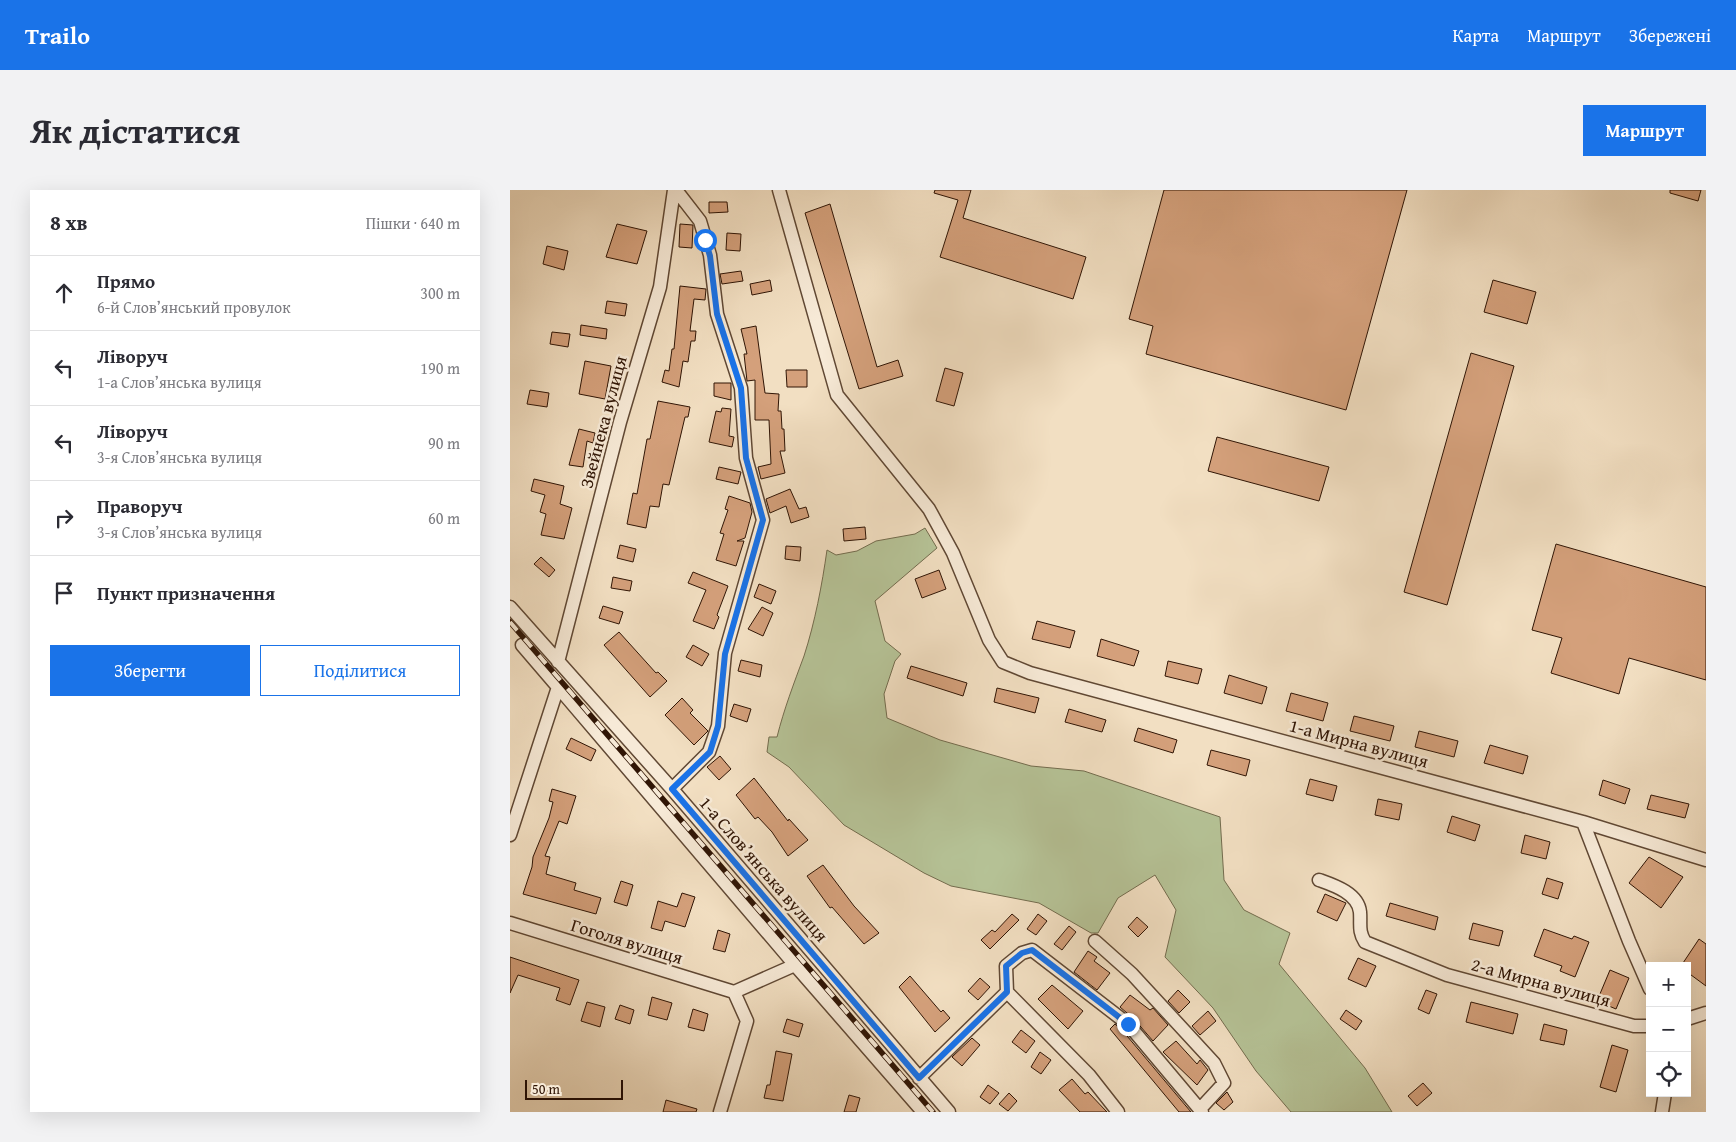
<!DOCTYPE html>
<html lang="uk">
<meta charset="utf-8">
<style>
:root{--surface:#fff;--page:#f2f2f3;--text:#2b2b33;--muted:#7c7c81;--line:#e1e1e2;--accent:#1a73e8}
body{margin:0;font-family:"Gentium Book Plus",serif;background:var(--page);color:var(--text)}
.controls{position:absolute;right:15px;bottom:15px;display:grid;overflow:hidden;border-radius:0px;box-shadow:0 5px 20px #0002}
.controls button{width:45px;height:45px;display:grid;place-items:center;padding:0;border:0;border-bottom:1px solid var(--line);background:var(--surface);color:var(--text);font:25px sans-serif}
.scale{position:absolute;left:15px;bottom:12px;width:98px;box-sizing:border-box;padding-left:5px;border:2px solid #301505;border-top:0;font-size:14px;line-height:18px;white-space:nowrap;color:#301505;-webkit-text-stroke:4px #f7ead7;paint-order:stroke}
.stop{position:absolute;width:15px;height:15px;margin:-11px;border:4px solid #1a73e8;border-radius:50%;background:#fff}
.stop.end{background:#1a73e8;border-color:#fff;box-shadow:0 1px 5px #0008}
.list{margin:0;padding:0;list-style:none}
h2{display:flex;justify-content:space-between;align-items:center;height:65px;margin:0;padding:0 20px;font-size:21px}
h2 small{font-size:16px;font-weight:400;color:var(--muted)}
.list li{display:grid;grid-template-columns:32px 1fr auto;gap:15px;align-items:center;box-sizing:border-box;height:75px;padding:0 20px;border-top:1px solid var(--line)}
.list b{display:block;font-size:19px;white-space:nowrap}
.list p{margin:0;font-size:16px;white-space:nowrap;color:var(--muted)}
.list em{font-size:16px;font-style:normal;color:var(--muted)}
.actions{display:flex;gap:10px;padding:15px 20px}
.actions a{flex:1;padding:11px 0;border:1px solid var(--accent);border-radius:0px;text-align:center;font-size:18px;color:var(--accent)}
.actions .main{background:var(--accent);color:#fff}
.icon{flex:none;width:28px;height:28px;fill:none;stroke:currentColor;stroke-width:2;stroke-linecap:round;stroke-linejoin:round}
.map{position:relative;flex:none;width:1196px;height:922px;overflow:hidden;border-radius:0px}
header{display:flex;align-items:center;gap:30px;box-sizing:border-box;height:70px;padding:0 25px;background:var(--accent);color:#fff}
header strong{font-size:24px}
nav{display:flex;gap:28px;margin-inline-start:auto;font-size:18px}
.intro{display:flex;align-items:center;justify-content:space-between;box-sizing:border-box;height:120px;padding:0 30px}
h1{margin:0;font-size:35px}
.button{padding:12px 22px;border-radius:0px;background:var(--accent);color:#fff;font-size:18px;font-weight:700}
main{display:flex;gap:30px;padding:0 30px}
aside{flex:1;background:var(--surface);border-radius:0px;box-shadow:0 5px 20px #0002}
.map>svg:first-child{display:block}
</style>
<header>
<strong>Trailo</strong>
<nav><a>Карта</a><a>Маршрут</a><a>Збережені</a></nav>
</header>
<div class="intro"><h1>Як дістатися</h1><a class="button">Маршрут</a></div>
<main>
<aside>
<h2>8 хв<small>Пішки · 640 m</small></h2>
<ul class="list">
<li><svg class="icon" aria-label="ahead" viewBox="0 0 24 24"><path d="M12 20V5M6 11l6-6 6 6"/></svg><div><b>Прямо</b><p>6-й Слов’янський провулок</p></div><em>300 m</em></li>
<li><svg class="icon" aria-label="left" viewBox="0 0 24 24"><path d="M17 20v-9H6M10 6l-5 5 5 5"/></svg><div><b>Ліворуч</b><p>1-а Слов’янська вулиця</p></div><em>190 m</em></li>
<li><svg class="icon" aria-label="left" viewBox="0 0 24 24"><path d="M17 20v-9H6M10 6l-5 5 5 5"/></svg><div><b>Ліворуч</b><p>3-я Слов’янська вулиця</p></div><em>90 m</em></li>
<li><svg class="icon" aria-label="right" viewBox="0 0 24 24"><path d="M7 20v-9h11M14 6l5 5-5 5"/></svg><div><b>Праворуч</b><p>3-я Слов’янська вулиця</p></div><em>60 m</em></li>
<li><svg class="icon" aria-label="arrive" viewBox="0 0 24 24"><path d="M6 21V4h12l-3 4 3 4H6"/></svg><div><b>Пункт призначення</b></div></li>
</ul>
<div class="actions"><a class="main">Зберегти</a><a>Поділитися</a></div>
</aside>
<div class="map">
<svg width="1196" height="922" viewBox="0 0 1196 922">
<rect width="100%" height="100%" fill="#f2dfc2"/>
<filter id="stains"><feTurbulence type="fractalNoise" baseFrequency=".004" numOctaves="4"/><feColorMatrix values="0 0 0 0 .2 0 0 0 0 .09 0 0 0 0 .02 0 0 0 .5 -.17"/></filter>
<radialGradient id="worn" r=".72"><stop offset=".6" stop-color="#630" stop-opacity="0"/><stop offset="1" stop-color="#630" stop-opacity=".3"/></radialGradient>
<path fill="#b6c397" stroke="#736c4e" d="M415,338L427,358L365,411L375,451L391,464L385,471L374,504L377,528L430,550L521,576L574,581L710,627L714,690L734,720L780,743L769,774L855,878L882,922H781L746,881L703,818L655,767L666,720L645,685L608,708L588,743H581L529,713L441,696L414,683L334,635L279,577L257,562L259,547H267C274,519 284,493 294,466C305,432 312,395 317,360L326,365L347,361L366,351L405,344Z"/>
<path fill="#d4a07b" stroke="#301505" d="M425,0H461L453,28L576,67L563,109L430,67L448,10L424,3Z
M654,0H897L836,220L636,164L643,136L619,129Z
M1160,0H1191L1188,11L1160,3Z
M199,12H217L218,22L199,23Z
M320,14L367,177L388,170L393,186L349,199L295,23Z
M107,34L137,41L127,74L96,67Z
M170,34L183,35L182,58L169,57Z
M217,43L231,44L230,61L216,60Z
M37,56L58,61L54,80L33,74Z
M231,81L233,91L212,94L210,84Z
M260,90L262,101L242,105L240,94Z
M983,90L1026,102L1017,134L974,122Z
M170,96L196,99L195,110L184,109L180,141H186L185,151H181L178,172L173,171L169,197L152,192L155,180L159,181L162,159H164Z
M97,111L117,114L115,126L95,123Z
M71,135L97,139L96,149L70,145Z
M246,136L255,203L269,204L268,221H271L272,239H274L275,261H270L275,283L251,289L248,277L261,274L259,230H245V190L237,191L234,164H237L231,139Z
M42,142L60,144L58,157L40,154Z
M961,163L1004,176L937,415L894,402Z
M75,171L101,176L95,209L69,204Z
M435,178L453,183L444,216L426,211Z
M276,180H297V197H277Z
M204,193H221V210L204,206Z
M20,200L39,203L37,217L17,214Z
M148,211L180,217L178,227H175L159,295L153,294L149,317L140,316L136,338L117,334L123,303L127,304L137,249H140Z
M212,218L221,219L219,246L224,247L222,257L199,252L206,221L211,222Z
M69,239L85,243L83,253L77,251L73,277L59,275Z
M707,247L819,277L809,311L698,281Z
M209,277L231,282L228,294L206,289Z
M24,289L54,296L50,314L62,318L54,349L31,345L36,324L30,322L35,305L21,301Z
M280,299L289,319L296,317L299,327L281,333L276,316L260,323L256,309Z
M219,306L240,313L242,322L235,348L227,351H234L226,376L206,370L214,344L210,343L218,320L215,319Z
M355,337L356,349L334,351L333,339Z
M1046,354L1196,397V490L1119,468L1109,504L1041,483L1052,448L1022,440Z
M110,355L126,359L123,372L107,368Z
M276,356L291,357L290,371L275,369Z
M31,367L45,380L39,387L24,374Z
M429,380L436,399L412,408L405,389Z
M183,382L218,396L207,425L209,427L204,439L183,431L196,400L178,393Z
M103,387L122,391L120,401L101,398Z
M249,394L266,401L261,414L244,407Z
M93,416L113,422L109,434L89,428Z
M252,417L263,423L253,446L238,439Z
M527,431L565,441L560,458L522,449Z
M109,442L146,483L148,482L157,491L140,507L94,455Z
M591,449L629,461L624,476L587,466Z
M183,455L199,464L192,476L176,467Z
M231,470L252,475L250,487L228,481Z
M658,471L692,479L688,494L655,486Z
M401,476L457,493L453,506L397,488Z
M719,485L757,497L752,514L714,503Z
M487,498L529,508L525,523L484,512Z
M781,503L818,513L813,531L776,521Z
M172,508L183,520L180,523L198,541L184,555L155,525Z
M224,514L241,519L237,532L220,526Z
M559,519L596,530L592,542L555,532Z
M844,526L884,536L880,551L840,541Z
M628,538L667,550L663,563L624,551Z
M909,541L948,551L944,567L905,557Z
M61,548L86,560L81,571L56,559Z
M980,555L1018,566L1013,584L974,573Z
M701,560L740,570L736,586L697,575Z
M210,566L221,579L209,590L197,577Z
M244,588L278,631L279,629L298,650L278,666L262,642L248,627L245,629L226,605Z
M800,589L827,596L823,611L796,604Z
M1093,590L1120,599L1115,614L1089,605Z
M42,599L66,606L57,634L49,631L35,666L40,667L36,684L66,693L64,700L91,708L86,724L13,704L22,677L23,667L39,628L43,612L39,611Z
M1141,605L1179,614L1175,628L1137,619Z
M868,609L892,614L889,630L865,625Z
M942,626L970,635L965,651L937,642Z
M1015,645L1040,652L1036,669L1011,663Z
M1139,667L1173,687L1151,718L1119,693Z
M313,675L344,716L369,743L354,754L322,717L320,718L297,686Z
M1037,688L1053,693L1048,709L1032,704Z
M111,691L123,695L117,716L104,712Z
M172,703L185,707L175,737L155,731L152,741L141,738L148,711L167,717Z
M815,704L836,713L827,731L807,722Z
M880,713L928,727L925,740L876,726Z
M502,724L509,730L480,759L471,750L482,740L485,742Z
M528,724L537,731L526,745L517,739Z
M627,727L638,737L628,747L618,737Z
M963,733L993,741L989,756L959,749Z
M559,736L566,742L552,760L544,754Z
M1034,739L1062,749L1064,746L1079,752L1065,787L1050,781L1052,776L1024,766Z
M208,740L220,744L215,762L203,759Z
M1189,749L1196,754V796L1177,782V776H1171Z
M578,761L587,767L584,771L600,783L587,800L564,782Z
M0,767L69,790L60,815L46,810L50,798L8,785L0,803Z
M848,768L866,776L856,797L838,789Z
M1100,780L1119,788L1106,819L1087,811Z
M400,786L431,822L433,820L440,828L425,842L389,797Z
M470,788L480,797L468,810L458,801Z
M542,795L573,821L558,839L528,809Z
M668,800L680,812L669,823L658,811Z
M916,800L927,804L919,824L908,819Z
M620,805L640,820L643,818L658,835L643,851L624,829L610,817Z
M142,807L162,813L157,830L138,825Z
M77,812L95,817L90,837L71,831Z
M961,812L1008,824L1003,844L956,832Z
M110,815L124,820L120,834L105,829Z
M183,819L198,824L194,841L178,837Z
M836,820L852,831L846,840L830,829Z
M698,821L706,831L690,845L682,836Z
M277,829L293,834L289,847L273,842Z
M605,834L612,840L681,922H669L600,839Z
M1034,834L1057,840L1054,855L1030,850Z
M511,840L525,851L516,863L502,852Z
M462,848L470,855L452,876L442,867Z
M666,851L687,874L690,870L698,880L687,895L653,862Z
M1102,855L1118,860L1106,902L1090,897Z
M266,861L282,864L273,911L254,908L257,895H260Z
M530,862L541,870L531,884L521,877Z
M562,889L575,904L578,902L597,922H570L549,900Z
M913,893L922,903L907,916L898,906Z
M478,895L489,903L480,914L470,907Z
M717,902L723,912L714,920L706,913Z
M499,903L507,911L498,921L489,914Z
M339,905L350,908L346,922H334Z
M156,910L187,919L186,922H153Z"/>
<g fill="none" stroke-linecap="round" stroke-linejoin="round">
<g stroke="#604834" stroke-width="15">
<path id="street" d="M269,0L327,205L419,319L443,363L479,450L493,472L520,483L1073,632L1196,670
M0,417L162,599L439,922
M48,472L110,232L150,97L164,0
M48,497L285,775
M162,599L199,562L208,536L215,463L253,330L236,268L231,198L207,124L200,65L190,31L166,0
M1073,632L1119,751L1140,799
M0,645L48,497L12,455
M809,690C823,695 848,703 850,722C851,734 848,741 855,752L937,785L1124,836H1140
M0,733L224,802
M585,751L622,784L704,873L714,893L690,919
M224,802L285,775L413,922
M497,802L579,885L608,922
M1177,829L1196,823
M409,888L497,802L496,776L512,763L522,760L618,834L692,922
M210,922L237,831L224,802
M1152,922L1155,903"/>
</g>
<use href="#street" stroke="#f7ead7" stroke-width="12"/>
<g stroke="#301505" stroke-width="5.5">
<path id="rail" d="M0,432L423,922"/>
</g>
<use href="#rail" stroke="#f7ead7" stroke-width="4" stroke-dasharray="11" stroke-linecap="butt"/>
</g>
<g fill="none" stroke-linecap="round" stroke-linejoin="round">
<path stroke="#1a73e8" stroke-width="6" d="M195,50L200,66L207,124L231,198L236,268L253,330L215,464L208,536L200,562L162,599L409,888L497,802L496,776L512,763L522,760L618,834"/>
</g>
<g text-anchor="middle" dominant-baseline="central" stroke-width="5" stroke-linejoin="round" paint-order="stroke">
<g font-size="18" fill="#301505" stroke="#f7ead7">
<text transform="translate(93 232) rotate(-75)">Звейнека вулиця</text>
<text transform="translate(849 553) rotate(15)">1-а Мирна вулиця</text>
<text transform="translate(254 679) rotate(49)">1-а Слов’янська вулиця</text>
<text transform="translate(117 751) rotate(17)">Гоголя вулиця</text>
<text transform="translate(1031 792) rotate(15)">2-а Мирна вулиця</text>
</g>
</g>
<rect width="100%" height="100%" filter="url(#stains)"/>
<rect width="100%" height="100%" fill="url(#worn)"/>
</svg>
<div class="controls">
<button>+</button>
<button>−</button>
<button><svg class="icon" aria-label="locate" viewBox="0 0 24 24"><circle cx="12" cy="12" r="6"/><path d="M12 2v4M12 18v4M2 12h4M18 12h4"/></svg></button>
</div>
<div class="scale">50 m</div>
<div class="stop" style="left:195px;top:50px"></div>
<div class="stop end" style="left:618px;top:834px"></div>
</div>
</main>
